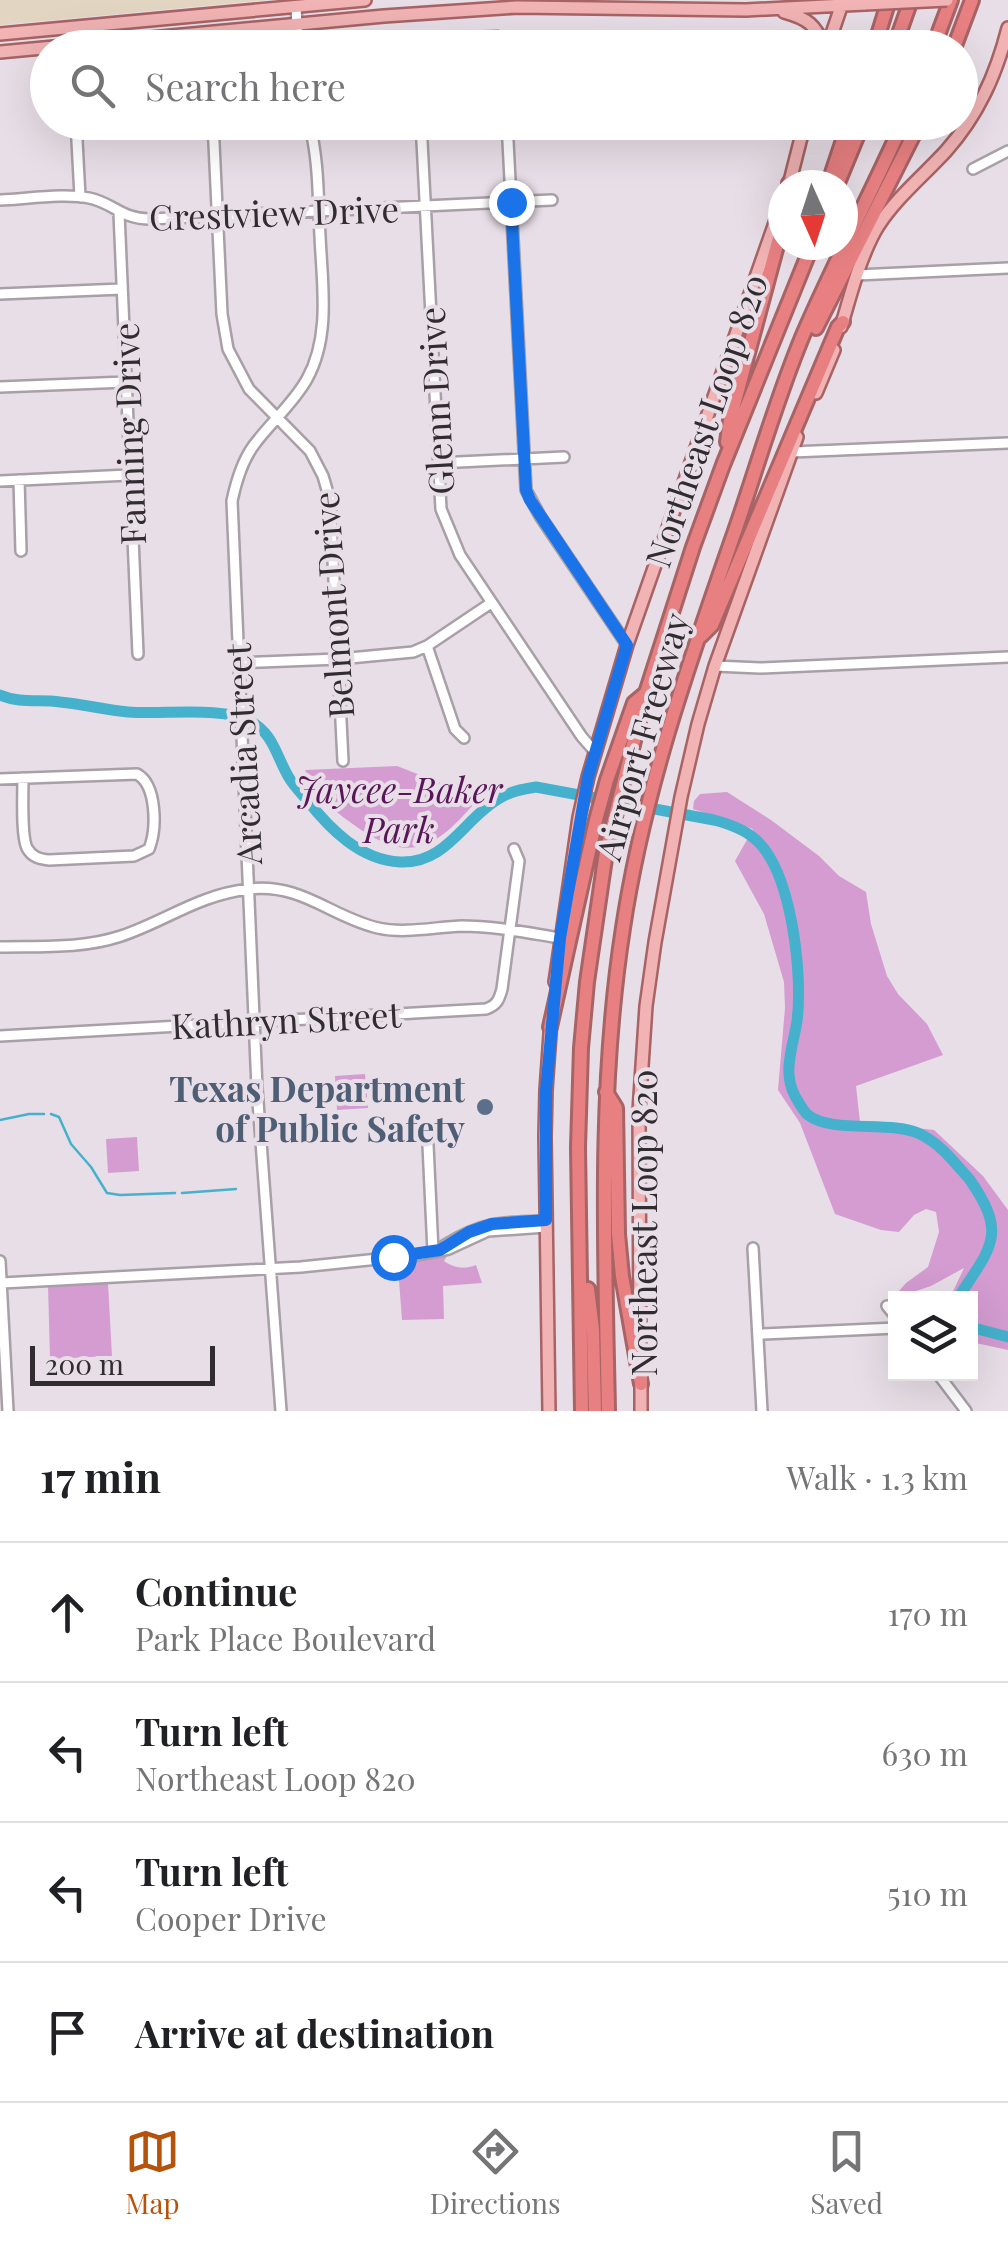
<!DOCTYPE html>
<meta charset="utf-8">
<style>
:root{--surface:#fff;--page:#f2f2f2;--text:#202124;--muted:#757577;--line:#e0e0e0;--accent:#b45309}
body{margin:0;font-family:"Playfair Display",serif;background:var(--page);color:var(--text)}
.controls{position:absolute;right:30px;bottom:30px;display:grid;overflow:hidden;border-radius:0px;box-shadow:0 10px 40px #0002}
.controls button{width:90px;height:90px;display:grid;place-items:center;padding:0;border:0;border-bottom:2px solid var(--line);background:var(--surface);color:var(--text);font:50px sans-serif}
.compass{position:absolute;left:768px;top:170px;width:90px;height:90px;border-radius:50%;background:var(--surface);box-shadow:0 10px 40px #0002;rotate:177deg}
.scale{position:absolute;left:30px;bottom:25px;width:185px;box-sizing:border-box;padding-left:10px;border:5px solid #302c30;border-top:0;font-size:28px;line-height:35px;white-space:nowrap;color:#302c30;-webkit-text-stroke:8px #e8dee7;paint-order:stroke}
.stop{position:absolute;width:30px;height:30px;margin:-22px;border:8px solid #1a73e8;border-radius:50%;background:#fff}
.stop.end{background:#1a73e8;border-color:#fff;box-shadow:0 2px 10px #0008}
.list{margin:0;padding:0;list-style:none}
h2{display:flex;justify-content:space-between;align-items:center;height:130px;margin:0;padding:0 40px;font-size:42px}
h2 small{font-size:32px;font-weight:400;color:var(--muted)}
.list li{display:grid;grid-template-columns:65px 1fr auto;gap:30px;align-items:center;box-sizing:border-box;height:140px;padding:0 40px;border-top:2px solid var(--line)}
.list b{display:block;font-size:38px;white-space:nowrap}
.list p{margin:0;font-size:32px;white-space:nowrap;color:var(--muted)}
.list em{font-size:32px;font-style:normal;color:var(--muted)}
.icon{flex:none;width:55px;height:55px;fill:none;stroke:currentColor;stroke-width:2;stroke-linecap:round;stroke-linejoin:round}
.map{position:relative;flex:none;width:1008px;height:1411px;overflow:hidden}
.search{position:absolute;background:var(--surface);box-shadow:0 10px 40px #0002;left:30px;right:30px;top:30px;height:110px;display:flex;align-items:center;gap:25px;box-sizing:border-box;padding:0 35px;border-radius:55px;color:var(--muted);font-size:38px}
.sheet{height:690px;background:var(--surface)}
nav{display:flex;justify-content:space-around;align-items:center;box-sizing:border-box;height:140px;border-top:2px solid var(--line);background:var(--surface);font-size:28px;color:var(--muted)}
nav a{display:grid;justify-items:center;gap:5px}
nav .on{color:var(--accent)}
.map>svg:first-child{display:block}
</style>
<div class="map">
<svg width="1008" height="1411" viewBox="0 0 1008 1411">
<rect width="100%" height="100%" fill="#e8dee7"/>
<path fill="#e2d6c2" d="M0,0H268L0,25Z"/>
<path fill="#d49cd1" d="M499,29L500,47H417L416,34Z
M397,766L479,798C434,851 409,866 350,822C331,809 313,792 305,770Z
M727,792L771,820L819,856L839,876L866,892L871,924L887,976L898,994L927,1024L943,1055L856,1086L860,1122L934,1130L983,1176L1008,1210V1350L971,1342L970,1298H950L964,1268L931,1286L892,1299L906,1283L928,1267L939,1232L936,1212L926,1209L914,1215L899,1232L881,1230L835,1214L800,1123L778,1090L785,1008L784,982L764,914L735,861L753,829L693,809L694,801L700,794Z
M365,1074L368,1108L337,1110L335,1076Z
M137,1137L139,1171L108,1173L106,1139Z
M445,1254L447,1256L444,1261C454,1268 464,1270 476,1265L482,1283L443,1286L444,1319L402,1320L399,1280L407,1274L405,1259Z
M108,1283L112,1356L50,1359L48,1285Z"/>
<g fill="none" stroke-linecap="round" stroke-linejoin="round">
<path stroke="#46b1cc" stroke-width="2.5" d="M51,1114L59,1117L71,1144L91,1167L107,1193L120,1195L175,1193
M0,1120L29,1114H44
M182,1193L236,1189"/>
<path stroke="#46b1cc" stroke-width="11" d="M0,695C21,704 39,699 60,702C83,704 105,710 128,712C162,715 222,706 250,721C273,733 276,755 288,776C293,785 300,792 307,800C330,829 360,860 400,862C447,864 464,818 500,798C512,791 523,789 536,787L714,820C729,824 744,829 755,839C792,870 803,976 797,1021C793,1047 782,1072 795,1096C798,1101 803,1111 808,1115C832,1134 891,1120 920,1134C941,1144 955,1163 970,1180C1008,1235 991,1247 958,1298
M970,1327L1008,1337"/>
<g stroke="#a89fa7" stroke-width="14">
<path id="minor" d="M296,6L298,48
M209,32L210,48
M76,122L80,197
M213,122L222,314L228,349L249,389L310,451L323,476L330,500L343,761
M421,122L441,509L460,555L582,737L596,753
M507,122L526,490L540,516L627,645
M973,169L1008,151
M0,200C27,199 64,193 89,198C114,203 121,219 150,219L552,200
M119,213L138,654
M857,275L1008,268
M0,294L122,289
M0,387L126,382
M792,452L1008,443
M438,463L564,457
M19,480L21,551
M0,481L129,475
M427,646L455,729L464,738
M238,663L339,659L413,652L427,646L491,603
M715,666L760,668L1008,657
M0,779L137,774C157,785 157,829 149,849L134,856L49,860C39,859 32,857 27,848C21,836 23,793 23,778
M0,947C40,946 82,949 121,936C166,921 198,895 249,889C302,883 331,917 378,928C405,934 435,927 462,926C495,926 528,933 560,938
M0,1036L486,1009C497,1005 499,1000 502,989L519,861L514,849
M428,1145L433,1252
M445,1245C485,1221 501,1222 546,1221
M753,1248L762,1411
M0,1261L8,1411
M2,1283L301,1267L417,1255L449,1249L488,1231L546,1227
M887,1306L896,1317
M763,1334L896,1328
M938,1374L966,1411
M281,1411L257,1088L232,501C236,482 242,461 254,445C271,422 293,404 307,379C331,336 322,283 320,236C318,198 319,160 309,122"/>
</g>
<g stroke="#a86365" stroke-width="16">
<path id="major" d="M784,12C809,19 814,24 826,48
M0,34L365,0
M827,48L842,4
M0,52L384,16L517,7L746,10L865,4
M789,185L805,122
M841,327C851,294 860,256 878,226C897,197 923,176 946,151C978,115 996,75 1008,28
M816,393L834,350
M555,982L579,817L588,777L627,645L783,200
M640,1357L639,1111L646,1006L655,942L681,797L698,724L715,666L797,437
M641,1375V1411
M549,1411L545,1137L546,1090L551,1020"/>
</g>
<g stroke="#a86365" stroke-width="18">
<path id="highway" d="M874,48L889,0
M894,48L911,0
M933,48L951,0
M954,48L972,0
M789,185V183
M828,185L849,122
M837,185L863,122
M816,328L920,122
M727,442L730,420L783,223
M701,636L712,625L838,327L843,322
M550,1027L596,820L607,780L634,703L646,693
M606,1092L616,1108L618,1234L622,1276L641,1384
M588,1289L593,1330L595,1411
M582,1411L578,1147L581,1048L587,982L606,852L646,693L693,547L723,465L812,245
M608,1411C605,1250 598,1088 623,928C644,788 690,660 736,528C758,464 777,397 803,335C834,263 871,194 903,122"/>
</g>
<use href="#minor" stroke="#fff" stroke-width="9"/>
<use href="#major" stroke="#f1b3b4" stroke-width="11"/>
<use href="#highway" stroke="#e88082" stroke-width="12"/>
<g stroke="#a86365" stroke-width="16" stroke-linecap="butt">
<path id="major-bridge" d="M865,4L947,0"/>
</g>
<use href="#major-bridge" stroke="#f1b3b4" stroke-width="11"/>
</g>
<g fill="none" stroke-linecap="round" stroke-linejoin="round">
<path stroke="#1a73e8" stroke-width="12" d="M393,1257L440,1250L469,1232L492,1224L546,1220V1090L560,938L588,777L627,645L530,500L526,490L511,202"/>
</g>
<circle fill="#5c6f8a" stroke="#e8dee7" stroke-width="4" cx="485" cy="1107" r="10"/>
<g text-anchor="middle" dominant-baseline="central" stroke-width="8" stroke-linejoin="round" paint-order="stroke">
<g font-size="35" fill="#302c30" stroke="#e8dee7">
<text transform="translate(274 212) rotate(-2)">Crestview Drive</text>
<text transform="translate(435 401) rotate(-93)">Glenn Drive</text>
<text transform="translate(705 420) rotate(-71)">Northeast Loop 820</text>
<text transform="translate(128 434) rotate(-92)">Fanning Drive</text>
<text transform="translate(332 605) rotate(-94)">Belmont Drive</text>
<text transform="translate(641 736) rotate(-74)">Airport Freeway</text>
<text transform="translate(242 754) rotate(-93)">Arcadia Street</text>
<text transform="translate(286 1019) rotate(-3)">Kathryn Street</text>
<text transform="translate(642 1223) rotate(-90)">Northeast Loop 820</text>
</g>
<g font-size="35" font-style="italic" fill="#581557" stroke="#e8dee7">
<text x="399" y="788">Jaycee-Baker<tspan x="399" dy="40">Park</tspan></text>
</g>
<g font-size="35" font-weight="bold" fill="#4e5e75" stroke="#e8dee7" text-anchor="end">
<text x="465" y="1087">Texas Department<tspan x="465" dy="40">of Public Safety</tspan></text>
</g>
</g>
</svg>
<div class="controls">
<button><svg class="icon" aria-label="layers" viewBox="0 0 24 24"><path d="M12 4l9 5-9 5-9-5zM3 14l9 5 9-5"/></svg></button>
</div>
<svg class="compass" viewBox="-18 -18 36 36"><path d="M0-13l5 13h-10z" fill="#e53935"/><path d="M0 13l5-13h-10z" fill="#757577"/></svg>
<div class="scale">200 m</div>
<div class="stop" style="left:393px;top:1257px"></div>
<div class="stop end" style="left:511px;top:202px"></div>
<div class="search"><svg class="icon" aria-label="search" viewBox="0 0 24 24"><circle cx="10" cy="10" r="6"/><path d="M15 15l6 6"/></svg>Search here</div>
</div>
<section class="sheet">
<h2>17 min<small>Walk · 1.3 km</small></h2>
<ul class="list">
<li><svg class="icon" aria-label="ahead" viewBox="0 0 24 24"><path d="M12 20V5M6 11l6-6 6 6"/></svg><div><b>Continue</b><p>Park Place Boulevard</p></div><em>170 m</em></li>
<li><svg class="icon" aria-label="left" viewBox="0 0 24 24"><path d="M17 20v-9H6M10 6l-5 5 5 5"/></svg><div><b>Turn left</b><p>Northeast Loop 820</p></div><em>630 m</em></li>
<li><svg class="icon" aria-label="left" viewBox="0 0 24 24"><path d="M17 20v-9H6M10 6l-5 5 5 5"/></svg><div><b>Turn left</b><p>Cooper Drive</p></div><em>510 m</em></li>
<li><svg class="icon" aria-label="arrive" viewBox="0 0 24 24"><path d="M6 21V4h12l-3 4 3 4H6"/></svg><div><b>Arrive at destination</b></div></li>
</ul>
</section>
<nav>
<a class="on"><svg class="icon" aria-label="map" viewBox="0 0 24 24"><path d="M3 6l6-2 6 2 6-2v14l-6 2-6-2-6 2zM9 4v14M15 6v14"/></svg>Map</a>
<a><svg class="icon" aria-label="directions" viewBox="0 0 24 24"><path d="M12 3l9 9-9 9-9-9zM9 14v-3h6M13 9l2 2-2 2"/></svg>Directions</a>
<a><svg class="icon" aria-label="saved" viewBox="0 0 24 24"><path d="M7 4h10v16l-5-4-5 4z"/></svg>Saved</a>
</nav>
